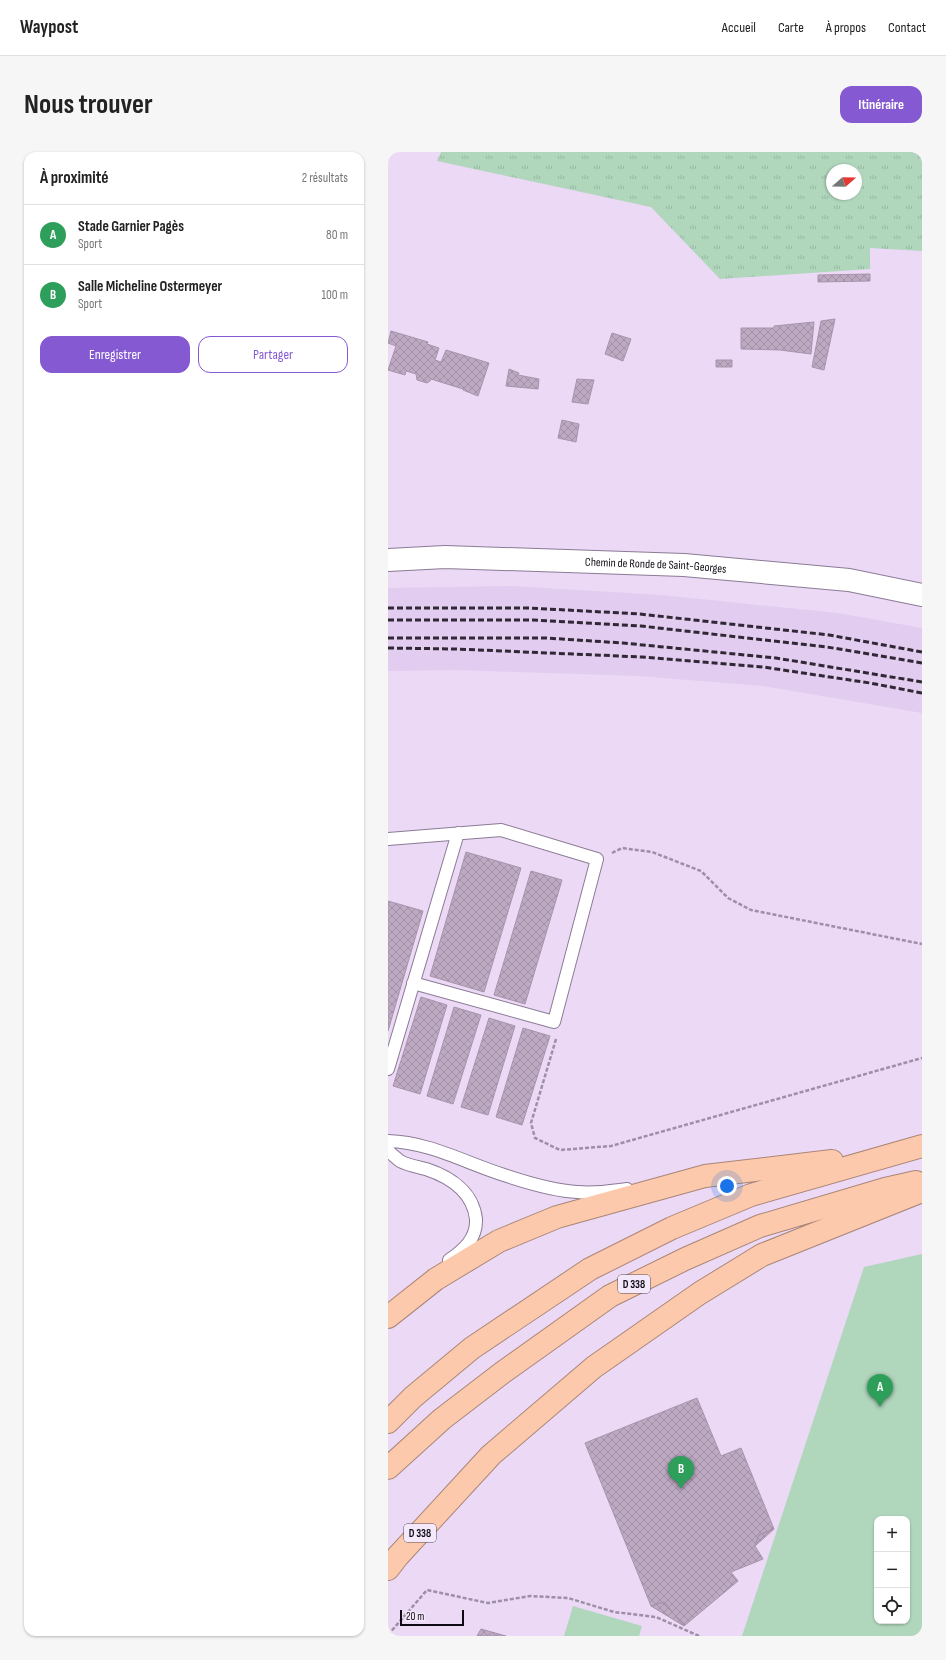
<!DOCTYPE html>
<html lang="fr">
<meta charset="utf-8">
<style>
:root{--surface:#fff;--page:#f6f6f6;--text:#222;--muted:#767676;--line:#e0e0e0;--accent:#8559d2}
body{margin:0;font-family:"Sofia Sans Condensed",sans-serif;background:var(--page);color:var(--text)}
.controls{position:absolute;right:12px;bottom:12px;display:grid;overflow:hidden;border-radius:8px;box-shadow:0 1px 3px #0004}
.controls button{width:36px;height:36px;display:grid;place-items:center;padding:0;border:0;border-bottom:1px solid var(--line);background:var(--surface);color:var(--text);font:20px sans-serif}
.compass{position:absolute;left:438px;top:12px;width:36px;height:36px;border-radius:50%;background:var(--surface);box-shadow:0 1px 3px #0004;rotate:70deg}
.scale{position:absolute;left:12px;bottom:10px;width:64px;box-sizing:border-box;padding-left:4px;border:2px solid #100a14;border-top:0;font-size:11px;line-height:14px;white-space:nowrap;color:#100a14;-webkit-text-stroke:3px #f4e9fb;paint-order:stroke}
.you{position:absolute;left:339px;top:1034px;width:14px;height:14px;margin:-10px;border:3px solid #fff;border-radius:50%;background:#1a73e8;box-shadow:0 0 0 6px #1a73e833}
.badge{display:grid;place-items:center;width:26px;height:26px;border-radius:50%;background:var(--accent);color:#fff;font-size:13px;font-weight:700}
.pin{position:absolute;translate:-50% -33px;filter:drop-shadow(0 1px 2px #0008)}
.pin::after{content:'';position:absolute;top:21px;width:14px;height:12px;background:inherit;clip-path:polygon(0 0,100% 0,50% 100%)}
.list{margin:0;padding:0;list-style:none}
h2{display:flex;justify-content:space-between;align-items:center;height:52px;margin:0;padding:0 16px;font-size:17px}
h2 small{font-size:13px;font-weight:400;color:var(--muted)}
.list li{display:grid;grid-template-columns:26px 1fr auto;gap:12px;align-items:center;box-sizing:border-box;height:60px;padding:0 16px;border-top:1px solid var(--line)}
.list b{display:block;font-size:15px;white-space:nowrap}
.list p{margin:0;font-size:13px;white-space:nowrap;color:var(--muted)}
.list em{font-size:13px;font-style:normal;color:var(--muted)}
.actions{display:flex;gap:8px;padding:12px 16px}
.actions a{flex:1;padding:9px 0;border:1px solid var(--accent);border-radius:12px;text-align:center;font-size:14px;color:var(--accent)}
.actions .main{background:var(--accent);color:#fff}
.icon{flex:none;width:22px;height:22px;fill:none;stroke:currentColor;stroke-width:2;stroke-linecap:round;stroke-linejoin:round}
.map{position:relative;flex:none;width:534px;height:1484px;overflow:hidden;border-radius:12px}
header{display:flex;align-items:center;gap:24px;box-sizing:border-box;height:56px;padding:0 20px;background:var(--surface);border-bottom:1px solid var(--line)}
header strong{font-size:19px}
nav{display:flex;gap:22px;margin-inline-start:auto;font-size:14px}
.intro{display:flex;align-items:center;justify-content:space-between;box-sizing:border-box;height:96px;padding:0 24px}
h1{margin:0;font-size:28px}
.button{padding:10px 18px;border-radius:12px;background:var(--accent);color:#fff;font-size:14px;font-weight:700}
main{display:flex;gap:24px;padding:0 24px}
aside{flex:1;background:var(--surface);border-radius:12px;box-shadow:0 1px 3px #0004}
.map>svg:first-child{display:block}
</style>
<header>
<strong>Waypost</strong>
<nav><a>Accueil</a><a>Carte</a><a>À propos</a><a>Contact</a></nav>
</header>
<div class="intro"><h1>Nous trouver</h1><a class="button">Itinéraire</a></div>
<main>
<aside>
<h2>À proximité<small>2 résultats</small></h2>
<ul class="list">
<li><span class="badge" style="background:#2e9e5b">A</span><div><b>Stade Garnier Pagès</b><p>Sport</p></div><em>80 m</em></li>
<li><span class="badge" style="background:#2e9e5b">B</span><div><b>Salle Micheline Ostermeyer</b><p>Sport</p></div><em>100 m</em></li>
</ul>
<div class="actions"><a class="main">Enregistrer</a><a>Partager</a></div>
</aside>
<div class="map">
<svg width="534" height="1484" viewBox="0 0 534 1484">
<defs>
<pattern id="grass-tufts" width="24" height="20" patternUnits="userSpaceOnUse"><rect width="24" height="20" fill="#b0d6bc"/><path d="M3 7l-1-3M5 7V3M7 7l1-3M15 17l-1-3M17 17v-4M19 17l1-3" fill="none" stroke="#96b6a1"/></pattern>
<pattern id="building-cross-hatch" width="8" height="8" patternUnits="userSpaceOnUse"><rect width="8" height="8" fill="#bea9c3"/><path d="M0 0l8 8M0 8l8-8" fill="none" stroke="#a290a7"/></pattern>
</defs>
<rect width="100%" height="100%" fill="#ebd9f6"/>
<path fill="#e2ccf0" d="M124,434L273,443L450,461L534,476V561L375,534L251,524L67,518L0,519V436Z"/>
<path fill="url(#grass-tufts)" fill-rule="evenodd" d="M53,0H534V99L482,96V117L332,127L263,55L49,9ZM444,18H468V42H444Z"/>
<path fill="#b0d6bc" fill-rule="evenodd" d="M534,1102V1484H354L476,1115ZM489,1367H519V1469H489Z
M185,1454L254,1474L251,1484H176Z"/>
<path fill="url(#building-cross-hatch)" stroke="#a793ac" d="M482,122V129L430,130V123Z
M447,167L436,218L424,215L433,169Z
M426,170L423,202L392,198L353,197V176H386V174Z
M3,179L40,190L39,192L51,196L47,208L53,210L58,198L101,211L90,244L75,238V237L43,227L42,229L39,231L29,228L28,222L18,219L17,223L0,218L8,194L0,191Z
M224,181L243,187L235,209L217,202Z
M328,208H344V215H328Z
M121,217L131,221L130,223L151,227L150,237L118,234Z
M189,227L206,228L200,252L184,250Z
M174,268L191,272L188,290L170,286Z
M78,700L133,716L96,840L42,824Z
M143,719L174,728L137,852L106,843Z
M0,749L35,759L0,879Z
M33,845L59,853L32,942L5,934Z
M66,855L93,863L65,952L39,944Z
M101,866L127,874L100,963L73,955Z
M135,876L162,884L134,973L108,965Z
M309,1246L333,1304L353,1296L386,1377L371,1383L367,1394L375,1407L343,1420L350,1429L296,1474L276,1450L263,1454L197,1291Z
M386,1377L367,1394L371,1383Z
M276,1450L296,1474L263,1454Z
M93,1477L118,1484H89Z"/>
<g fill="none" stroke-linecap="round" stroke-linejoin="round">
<g stroke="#8b7b95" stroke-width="14">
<path id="lane" d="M0,687L113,678L209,707L166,870L25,831
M0,917L70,681
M0,989C41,990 78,1011 116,1023C137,1030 168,1039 190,1040C206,1042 223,1039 239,1037
M0,999C4,1002 8,1006 12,1009C19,1013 30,1015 38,1017C62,1025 85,1040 88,1067C89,1086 76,1098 61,1108"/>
</g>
<g stroke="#8b7b95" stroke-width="24">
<g id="street">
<path id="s1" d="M0,408L57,405L296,413L461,428L534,443"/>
</g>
</g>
<g stroke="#aa8677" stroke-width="24">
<path id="highway" d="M0,1165L48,1127L111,1089L169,1065L317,1024L444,1009
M0,1270L25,1245L84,1196L202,1117L284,1076L363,1043L534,994
M0,1316L54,1267L114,1221L222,1144L297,1107L372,1074L497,1037L528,1030
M0,1417L10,1404L103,1303L206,1215L312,1141L374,1103L534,1039"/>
</g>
<path stroke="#9d8fa5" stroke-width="2.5" stroke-dasharray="4 2" stroke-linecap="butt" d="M224,701L234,696L264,700L313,719L340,746L363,758L534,792
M168,887L143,971L147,986L172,998L223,994L534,906
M0,1483L39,1438L100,1451L142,1444L180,1446L226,1460L268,1465L311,1484"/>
<use href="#lane" stroke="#fff" stroke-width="12"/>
<use href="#street" stroke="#fff" stroke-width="22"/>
<use href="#highway" stroke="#fdc9ac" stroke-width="22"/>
<path stroke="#302935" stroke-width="3" stroke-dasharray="6 3" stroke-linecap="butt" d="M0,456H141L252,462L441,483L534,500
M0,468H145L253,474L439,495L534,511
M0,486H158L235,491L388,506L534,530
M0,496L68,497L254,505L375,515L482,531L534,541"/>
</g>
<g text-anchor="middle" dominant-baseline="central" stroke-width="3" stroke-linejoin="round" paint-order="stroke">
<g fill="#f4e9fb" stroke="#544d59" stroke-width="1">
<rect x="230" y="1123" width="32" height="18" rx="3"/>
<rect x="16" y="1372" width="32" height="18" rx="3"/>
</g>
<g font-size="11" font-weight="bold" fill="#100a14">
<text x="246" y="1132">D 338</text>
<text x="32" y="1381">D 338</text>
</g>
<g font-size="12" fill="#100a14" stroke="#f4e9fb">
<text stroke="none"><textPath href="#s1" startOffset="268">Chemin de Ronde de Saint-Georges</textPath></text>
</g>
</g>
</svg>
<div class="controls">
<button>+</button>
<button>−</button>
<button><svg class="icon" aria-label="locate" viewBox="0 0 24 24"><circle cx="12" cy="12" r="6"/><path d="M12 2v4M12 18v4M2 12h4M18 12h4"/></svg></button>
</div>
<svg class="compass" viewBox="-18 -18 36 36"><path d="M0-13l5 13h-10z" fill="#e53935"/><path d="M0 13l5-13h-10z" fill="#767676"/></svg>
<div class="scale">20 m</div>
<div class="you"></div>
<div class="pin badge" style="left:492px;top:1255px;background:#2e9e5b">A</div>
<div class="pin badge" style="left:293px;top:1337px;background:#2e9e5b">B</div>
</div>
</main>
